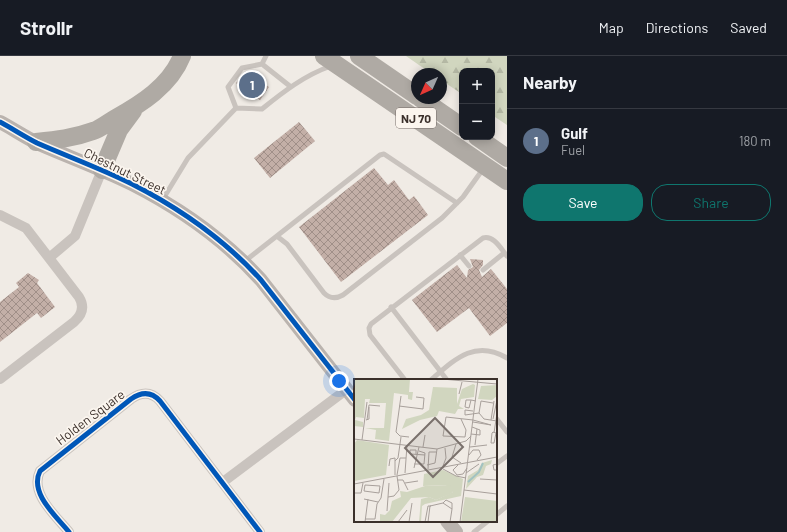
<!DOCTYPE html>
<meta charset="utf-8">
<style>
:root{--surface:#171b24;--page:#242831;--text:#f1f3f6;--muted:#9ea1a6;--line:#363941;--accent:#0f766e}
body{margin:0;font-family:Barlow,sans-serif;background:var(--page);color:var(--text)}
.controls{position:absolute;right:12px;top:12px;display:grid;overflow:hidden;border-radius:8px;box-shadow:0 2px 10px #0003}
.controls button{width:36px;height:36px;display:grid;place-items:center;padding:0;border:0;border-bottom:1px solid var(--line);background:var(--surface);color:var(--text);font:20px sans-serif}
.compass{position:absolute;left:411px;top:12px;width:36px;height:36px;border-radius:50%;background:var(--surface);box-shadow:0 2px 10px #0003;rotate:225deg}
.you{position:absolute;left:339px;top:325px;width:14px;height:14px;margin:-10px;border:3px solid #fff;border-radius:50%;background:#1a73e8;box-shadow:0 0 0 6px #1a73e833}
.badge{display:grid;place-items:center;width:26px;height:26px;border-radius:50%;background:var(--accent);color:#fff;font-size:13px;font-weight:700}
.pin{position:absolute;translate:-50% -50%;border:2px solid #fff;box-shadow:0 1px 4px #0006}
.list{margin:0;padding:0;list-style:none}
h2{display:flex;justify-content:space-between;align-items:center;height:52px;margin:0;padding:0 16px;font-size:17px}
h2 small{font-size:13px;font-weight:400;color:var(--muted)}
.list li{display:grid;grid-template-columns:26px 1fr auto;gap:12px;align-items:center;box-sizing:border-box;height:64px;padding:0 16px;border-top:1px solid var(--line)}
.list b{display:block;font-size:15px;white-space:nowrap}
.list p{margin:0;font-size:13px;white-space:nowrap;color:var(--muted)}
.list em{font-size:13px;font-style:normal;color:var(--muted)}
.actions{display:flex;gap:8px;padding:12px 16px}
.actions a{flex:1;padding:9px 0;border:1px solid var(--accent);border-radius:16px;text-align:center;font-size:14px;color:var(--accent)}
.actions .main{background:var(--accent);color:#fff}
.map{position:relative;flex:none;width:507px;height:476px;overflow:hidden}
header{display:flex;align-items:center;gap:24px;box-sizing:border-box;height:56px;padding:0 20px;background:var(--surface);border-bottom:1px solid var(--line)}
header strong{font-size:19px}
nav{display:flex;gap:22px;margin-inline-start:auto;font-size:14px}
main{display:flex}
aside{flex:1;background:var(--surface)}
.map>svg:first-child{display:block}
</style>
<header>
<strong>Strollr</strong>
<nav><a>Map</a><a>Directions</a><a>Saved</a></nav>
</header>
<main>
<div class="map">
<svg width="507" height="476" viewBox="0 0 507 476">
<defs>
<pattern id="forest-firs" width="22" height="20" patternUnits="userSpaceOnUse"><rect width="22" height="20" fill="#d1d6bf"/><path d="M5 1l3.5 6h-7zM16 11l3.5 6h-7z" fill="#b4b8a4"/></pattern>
<pattern id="building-cross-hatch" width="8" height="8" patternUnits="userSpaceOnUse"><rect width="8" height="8" fill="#c3afa7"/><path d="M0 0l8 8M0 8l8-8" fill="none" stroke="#a08f88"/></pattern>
</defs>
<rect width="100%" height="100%" fill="#f0ebe5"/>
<path fill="url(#forest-firs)" d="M406,0H507V69L492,59V15H462V38L441,24V18H432Z"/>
<path fill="url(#building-cross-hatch)" d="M246,15L269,31L260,44L236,27Z
M299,66L315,85L270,122L254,102Z
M374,112L388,129L394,124L409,144L414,140L428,159L341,226L299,171Z
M470,203L483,204V209L479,214L482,221L491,213L507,233V267L490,280L469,252L437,276L412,244L457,209L467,222L468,214L473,211Z
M28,217L39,224L37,227L55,251L41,262L37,257L0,286V246L19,231L16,227Z"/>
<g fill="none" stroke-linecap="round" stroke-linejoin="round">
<path stroke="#c9c3be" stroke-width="5" d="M262,8L266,0
M236,52L228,31L242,12L262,8L291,31
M163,143L188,102L236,52L262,53C283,36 305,19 331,10
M278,181L287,188L324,237C330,243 336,243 343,239L442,162L463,141L483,113
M460,199L469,210
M245,205L380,99L384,98L457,147
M483,214L504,197
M391,251L447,324
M405,324L370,279L369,272L371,268L483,182C494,179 501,193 507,200
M431,324C455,303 475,283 507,302
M496,362L507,376
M496,408L507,400
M496,459L507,450
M474,476L488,465"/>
<path stroke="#c9c3be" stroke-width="10" d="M0,159L26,172L79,241C85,251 82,259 74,266L0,323
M49,202L75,180L102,114
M223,426L346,334
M69,476C56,460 29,437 40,415L131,343C141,336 151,335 160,345L260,476"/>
<path stroke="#bab3ae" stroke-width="14" d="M0,66C13,73 25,81 37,87C69,101 102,113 132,128C181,153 224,183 261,224L355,344
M447,465L456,476"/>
<path stroke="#afaaa4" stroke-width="18" d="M324,0L507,125
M359,0L417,40
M420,42L462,71
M477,81L507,102
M36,86C56,84 74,82 93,75C100,73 107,67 114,63C141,48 170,30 182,0
M102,114L119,74L133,55"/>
<g stroke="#fbf5ee" stroke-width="8">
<path id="cycleway" d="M0,66C13,73 25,81 37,87C69,101 102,113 132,128C181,153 224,183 261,224L355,344
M69,476C56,460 29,437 40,415L131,343C141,336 151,335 160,345L260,476"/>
</g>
<use href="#cycleway" stroke="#0057b8" stroke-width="5"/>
</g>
<g text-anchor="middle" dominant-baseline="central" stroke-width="3.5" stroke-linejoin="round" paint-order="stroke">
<rect fill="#fbf5ee" stroke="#756b66" stroke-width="1" x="396" y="52" width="40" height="20" rx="3"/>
<g font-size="12" font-weight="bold" fill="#3b302b">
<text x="416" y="62">NJ 70</text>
</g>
<g font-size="13" fill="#3b302b" stroke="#fbf5ee">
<text transform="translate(125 115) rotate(26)">Chestnut Street</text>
<text transform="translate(90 361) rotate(-37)">Holden Square</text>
</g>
</g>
<g transform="translate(354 323)">
<rect width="143" height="143" fill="#f0ebe5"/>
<path d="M0,0H56L55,13H59L58,21L54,20V16L40,14L35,62L21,60L22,51L11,49H30L32,24H15L16,20H11L10,39L2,38L1,41L9,43V48L0,47ZM3,61L35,66L32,96L0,102V65ZM138,81L137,85L132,87L129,96L123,98L112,110L114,97L124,91L128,84ZM89,91L109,100L107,117L71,125L68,127L67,143H65L67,120L75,118L82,121L99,113L92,106L69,107L70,95ZM111,118L143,122V143H107Z" fill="#d1d6bf"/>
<path d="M119,5L121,6L120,18L107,20L105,27L110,30H104L101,35L85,32L83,37L66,41L48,50L52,40L67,36L75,31L79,8L103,9V25L108,10ZM143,6V17L138,21L124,20L127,7ZM96,106L99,113L96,115L82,121L75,118L57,119L38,143H21L26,142V135L31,136L36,131L38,122L47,118L46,112L53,113L71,107Z" fill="#d1d6bf"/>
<path fill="none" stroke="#a1c2c1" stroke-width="2" d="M114,103L125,93L129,84"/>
<path fill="none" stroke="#a8a09b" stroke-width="1" d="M88,0L143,5M105,15L108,3M47,17L42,53L46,57L55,58M117,21L115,29L111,28L112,21H117L122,22M45,27L69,30L70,19L62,18M119,32L111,31V36L125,34M125,34L127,22L139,24M125,34L130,40L143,42M107,40L112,51L111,58L89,57L92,38L119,41L137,46L119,43M139,40L143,21M12,41L15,40V28M13,41L15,26L26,27M137,41L140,22M140,54L143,34M142,54L140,64H137L138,54L139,53L142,54H143M117,55L126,56V51L118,48M0,60L83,70L112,62L117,57M8,61L13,23M102,65L98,78L107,84M121,66L123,50M69,68L71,56M116,68L133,66M62,75V71H56V75L71,76M115,76L119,71H125L127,76L123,81M41,82L44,79L47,58M60,85H70L71,74L65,72M143,85L139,86L140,91H143M73,86L81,84L83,70M104,86L99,91L103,96L109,95L113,89M35,87L36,80L41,79M89,87L92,79L91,69M60,89L65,68M74,90L75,73H82M89,90L102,97L112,99M51,94L53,66M112,94L125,85M41,96V79M43,96L46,79H52M126,100L143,101M43,101H49L54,111M51,104L64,102M0,105L143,78M11,106L26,107L25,114L10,112ZM110,111L143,115M0,114H7L9,104M34,118L40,117L45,111L43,97M10,120L24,123M89,124L92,121L98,124V130M33,132L35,104M11,140H21L23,125L27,119L30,100M11,143L14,120M44,143L53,131M55,143L58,124M71,143L74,127H77M74,143L76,127L89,124L98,130L96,143M106,143L124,0"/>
<path fill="#7a716c" fill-opacity="0.15" stroke="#7a716c" stroke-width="2" d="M81,39L109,68L79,98L51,69Z"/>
<rect width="143" height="143" fill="none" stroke="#3b302b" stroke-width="2"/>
</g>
</svg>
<div class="controls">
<button>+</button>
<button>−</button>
</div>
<svg class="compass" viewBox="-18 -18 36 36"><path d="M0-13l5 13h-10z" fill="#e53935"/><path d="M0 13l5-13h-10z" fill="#9ea1a6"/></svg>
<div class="you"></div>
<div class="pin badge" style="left:252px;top:29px;background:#5c6f8a">1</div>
</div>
<aside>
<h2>Nearby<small></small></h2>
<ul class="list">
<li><span class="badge" style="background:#5c6f8a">1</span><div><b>Gulf</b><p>Fuel</p></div><em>180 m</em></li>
</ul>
<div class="actions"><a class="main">Save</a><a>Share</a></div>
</aside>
</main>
